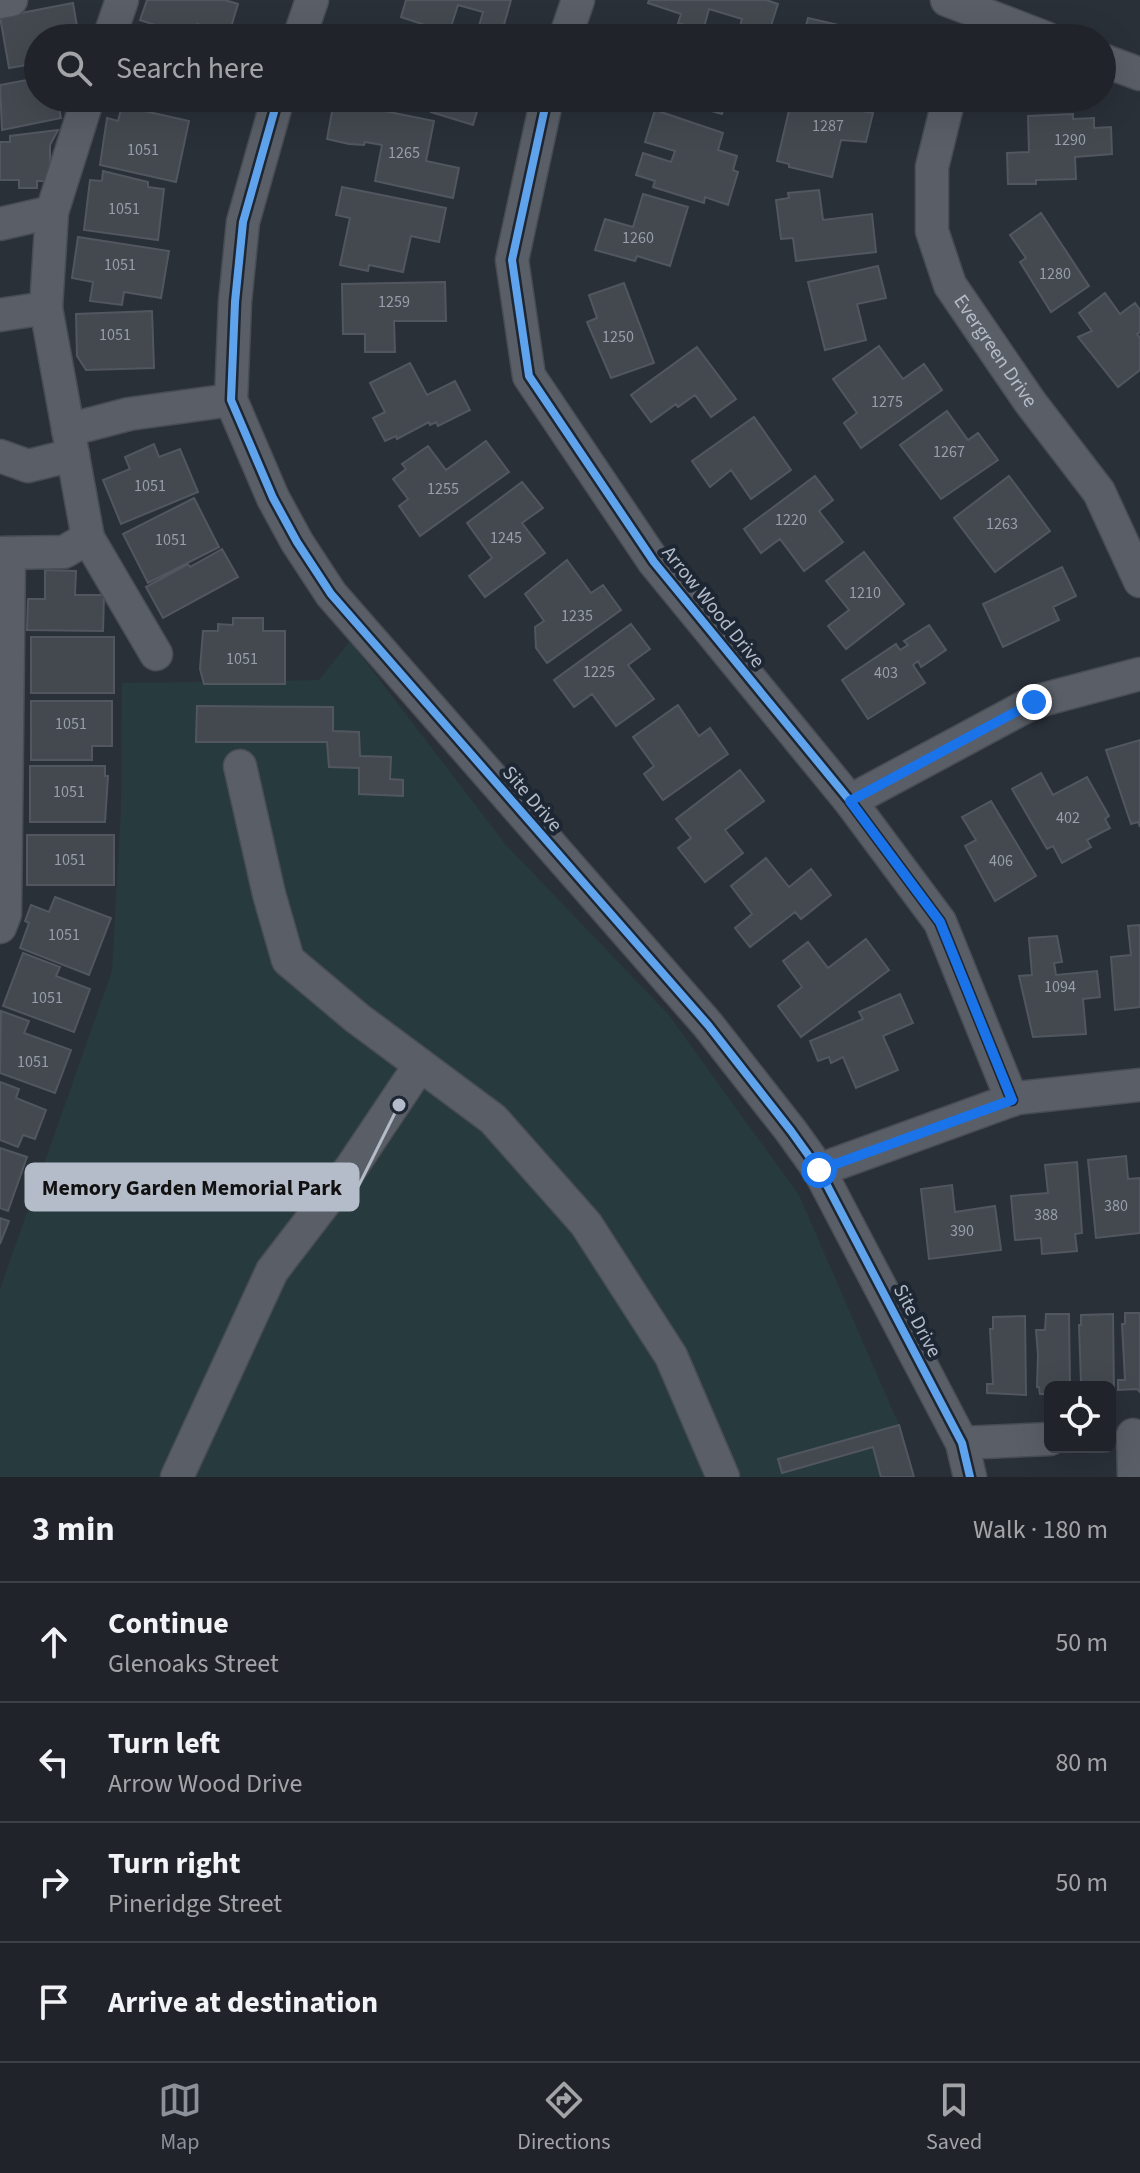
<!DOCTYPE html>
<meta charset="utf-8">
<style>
:root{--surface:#20242a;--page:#2d3036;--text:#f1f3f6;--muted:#a2a4a8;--line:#3d4147;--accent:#8c9099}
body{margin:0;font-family:"Source Sans 3",sans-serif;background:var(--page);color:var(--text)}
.controls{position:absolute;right:24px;bottom:24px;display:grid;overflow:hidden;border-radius:12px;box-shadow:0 8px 32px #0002}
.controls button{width:72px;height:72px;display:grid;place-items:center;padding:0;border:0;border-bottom:2px solid var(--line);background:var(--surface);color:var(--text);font:40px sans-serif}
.stop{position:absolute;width:24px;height:24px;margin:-18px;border:6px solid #1a73e8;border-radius:50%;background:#fff}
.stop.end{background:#1a73e8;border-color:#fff;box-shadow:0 2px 8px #0008}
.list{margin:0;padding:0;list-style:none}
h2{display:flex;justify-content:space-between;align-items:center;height:104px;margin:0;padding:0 32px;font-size:34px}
h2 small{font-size:26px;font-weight:400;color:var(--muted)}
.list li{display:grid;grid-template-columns:52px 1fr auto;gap:24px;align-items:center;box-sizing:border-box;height:120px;padding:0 32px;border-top:2px solid var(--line)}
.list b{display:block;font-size:30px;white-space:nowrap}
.list p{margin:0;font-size:26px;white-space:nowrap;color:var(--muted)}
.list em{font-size:26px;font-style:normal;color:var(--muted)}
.icon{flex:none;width:44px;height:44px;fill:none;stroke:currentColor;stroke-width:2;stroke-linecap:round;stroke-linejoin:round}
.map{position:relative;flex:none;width:1140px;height:1477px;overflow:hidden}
.search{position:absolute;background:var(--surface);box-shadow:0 8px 32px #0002;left:24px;right:24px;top:24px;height:88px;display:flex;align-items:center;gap:20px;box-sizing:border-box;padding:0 28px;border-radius:44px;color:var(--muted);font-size:30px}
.sheet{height:584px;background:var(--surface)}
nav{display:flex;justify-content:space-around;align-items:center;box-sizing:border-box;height:112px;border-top:2px solid var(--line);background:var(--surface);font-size:22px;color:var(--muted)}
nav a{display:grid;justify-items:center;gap:4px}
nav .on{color:var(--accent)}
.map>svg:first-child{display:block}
</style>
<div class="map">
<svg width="1140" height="1477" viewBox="0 0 1140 1477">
<rect width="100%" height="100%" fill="#2a3038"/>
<path fill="#273a3e" d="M350,641L506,845L668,1014L799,1195L899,1425L914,1477H0V1289L112,971L121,810L122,683L319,680Z"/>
<path fill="#444950" stroke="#52575f" stroke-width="2" d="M147,0H225L238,4L229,34L197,24L193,37L140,20Z
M406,0H511L502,32L479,26L483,12L458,5L449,33L401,17Z
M649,0H766L778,4L768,35L740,26L742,19L709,9L703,31L678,23L681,14L648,3Z
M73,3L79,38H38V63L9,68L0,17Z
M808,18L869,32L868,38H803Z
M139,27L172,38H135Z
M38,78V98H60L61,103H58L61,118L2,130L0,85Z
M167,98H203L199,109Z
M409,98H481L473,125L431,112L434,105Z
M649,98H726L722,114L680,102L678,106Z
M792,98L873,113L866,142L841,140L832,177L789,167V164L777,161Z
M334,101L434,121L426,161L459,168L453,198L375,181L382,145L365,142L364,145L349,144L327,139Z
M122,106L189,121L176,182L100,165L107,118L118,121Z
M655,110L723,133L718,150L737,156L733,170L738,172L728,205L705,197L704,203L653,187L655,181L636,175L643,153L671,162L675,151L645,142Z
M1073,114V119L1094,118V128L1111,127L1112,154L1075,157L1076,179L1036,180V184H1008L1007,153L1029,152L1028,116Z
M58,130L50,145V181H37V188H19V180H0V142H10V136Z
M103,171L148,182V187L164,189L158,240L84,230L90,180L102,181Z
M342,187L446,208L439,242L411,236L403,272L369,265L368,271L340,265L350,218L336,215Z
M819,190L823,220L872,214L876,252L796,261L793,238L781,239L776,200L789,198L788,193Z
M643,194L688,207L670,266L637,256L635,261L595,250L605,219L633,227Z
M1041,213L1089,286L1051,312L1020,262L1026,258L1010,235Z
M78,237L169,251L161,298L124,292L122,305L90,301L93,282L72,278Z
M878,266L886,298L857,304L866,340L825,350L808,282Z
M445,282L446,321H394L395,352H365V334H343L342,284Z
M624,283L654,363L611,378L587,322L597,318L589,295Z
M1105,293L1120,314L1135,303L1140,310V332L1137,334L1140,338V370L1118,387L1078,337L1092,331L1079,313Z
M152,311L154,368L86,370L77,356L76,314Z
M879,346L903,379L924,364L942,390L861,448L844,423L857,413L833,379Z
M697,347L736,399L711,417L695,395L678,407L676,404L651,422L631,395Z
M410,363L427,395L455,381L470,410L438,426L436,422L430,425L429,422L397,439L396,436L385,441L373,418L385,412L370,383Z
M947,411L968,440L978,433L998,460L941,499L900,445Z
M754,417L791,470L751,499L731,470L710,487L692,461Z
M486,441L509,472L420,536L399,506L408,499L393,479L406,469L402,464L428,446L446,470Z
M154,444L159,457L180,449L198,492L121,524L103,480L130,469L125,457Z
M815,476L833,500L819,511L843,542L804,571L780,539L761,553L744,529Z
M1009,476L1050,531L995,572L954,518Z
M522,482L543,508L522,523L545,553L485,597L469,576L492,558L467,523Z
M194,498L219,547L148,583L123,534Z
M222,549L238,577L163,618L146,587L188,564L190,567Z
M864,552L904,604L846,649L828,626L849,610L826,581Z
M567,560L591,593L603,585L621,610L547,663L536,648L535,627L544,621L525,594Z
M1062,567L1076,596L1053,607L1059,620L1003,647L983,604Z
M45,570L76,571L75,595H104L103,631L27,630L28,599H45Z
M233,618H263V631H285V684H204L200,669L203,631H218V624L233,625Z
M631,624L650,649L628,665L654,699L616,726L592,694L574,707L554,680Z
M929,625L946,650L921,667L918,661L913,665L925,683L868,719L842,680L896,644L900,650L908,645L904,641Z
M31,637H114V693H31Z
M31,701H112V746H92V760H31Z
M678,705L699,736L710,728L728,754L663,800L644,774L654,766L633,737Z
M197,706L333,707V731L359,732L360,756L391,757L390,779L403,780V796L359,794V768L329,767L327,742H196Z
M1140,740V827L1138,822L1131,824L1106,750Z
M30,766H105V776H108L105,822H30Z
M740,770L764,801L725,830L743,853L705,882L678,848L691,838L676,819Z
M1041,773L1053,795L1087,777L1109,816L1105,819L1110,828L1087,840L1091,847L1062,863L1053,846L1047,849L1012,789Z
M991,801L1036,876L995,901L965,846L976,840L962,817Z
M27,835H114V885H27Z
M766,858L789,887L811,869L831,895L801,919L795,912L750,947L735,928L752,914L731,886Z
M55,897L111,918L89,975L20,948L29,923L25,921L31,905L49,912Z
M1140,925V1007L1115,1010L1111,957L1131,955L1128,926Z
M1057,936L1062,962L1054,963L1056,975L1097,971L1100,997L1083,999L1086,1034L1033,1037L1019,976L1032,975L1029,938Z
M866,939L889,970L801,1037L778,1006L802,987L783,961L808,942L828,968Z
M23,953L60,967L56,976L90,989L74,1032L3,1006Z
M900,994L913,1023L883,1036L898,1070L856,1088L843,1057L831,1063L829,1057L818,1061L810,1041L863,1019L859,1012Z
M1,1011L29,1021L24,1033L71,1050L55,1093L0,1073Z
M0,1082L19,1089L16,1098L46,1110L35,1139L23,1135L18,1147L0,1140Z
M0,1148L27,1157L8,1211L0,1208Z
M1126,1156L1128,1179L1140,1178V1233L1096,1238L1088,1160Z
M1077,1162L1082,1233L1075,1234L1077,1251L1042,1254L1041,1238L1015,1240L1011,1196L1048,1193L1045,1165Z
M952,1185L955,1212L995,1206L1001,1250L929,1259L921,1189Z
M0,1218L9,1221L0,1244Z
M1125,1313H1140V1392L1137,1389L1118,1390V1380H1125L1122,1324H1125Z
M1046,1314H1069L1070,1387H1050V1394H1040L1039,1387H1037L1038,1355L1036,1330H1045Z
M1113,1314L1114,1393H1110V1387H1074L1073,1382H1081L1079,1325H1081V1315Z
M1025,1316L1026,1395L987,1393V1384H993L990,1329H993V1317Z
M899,1425L914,1477H881L873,1447L782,1473L778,1459Z"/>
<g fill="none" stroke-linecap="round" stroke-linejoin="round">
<g stroke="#484c53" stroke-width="35">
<g id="minor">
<path d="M947,0L1046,38"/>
<path d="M0,2L11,0"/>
<path d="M109,38L122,0"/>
<path d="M299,38L312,0"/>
<path d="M565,38L578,0"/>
<path d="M1102,60L1140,74"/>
<path d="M88,98L52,212L46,308L88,538L156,654"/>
<path d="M278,98L243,222L235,302L231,400L273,498L297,542L331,594L708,1025L791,1131L819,1170L962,1443L970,1477"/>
<path d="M547,98L512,260L529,376L654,562L850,801L940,922L1012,1100"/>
<path id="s1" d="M949,98L932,167V231L950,285L1030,402L1099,492L1140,581"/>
<path d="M0,224L52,212"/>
<path d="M0,315L46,308"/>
<path d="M68,430L129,414L231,400"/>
<path d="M0,456L28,466L73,455"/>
<path d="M0,553L64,552L88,538"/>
<path d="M240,766L269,894L288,960L357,1018L493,1119L586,1224L671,1356L723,1477"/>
<path d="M850,801L1034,702L1140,674"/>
<path d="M0,927L5,914L9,553"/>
<path d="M819,1170L1017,1098L1140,1085"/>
<path d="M1133,1435L1134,1477"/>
<path d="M962,1443L1050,1439"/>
<path d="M177,1477L272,1271L351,1168L420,1065"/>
</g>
</g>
<use href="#minor" stroke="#5a5e66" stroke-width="32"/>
<g stroke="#1d2633" stroke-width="13">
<path id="cycleway" d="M278,98L243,222L235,302L231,400L273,498L297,542L331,594L708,1025L791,1131L819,1170L962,1443L970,1477
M547,98L512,260L529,376L654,562L850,801L940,922L1012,1100"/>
</g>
<use href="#cycleway" stroke="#60a3ed" stroke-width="8"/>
</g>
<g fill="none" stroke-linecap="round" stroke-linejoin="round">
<path stroke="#1a73e8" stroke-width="10" d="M819,1170L1012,1100L940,922L850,801L1034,702"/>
</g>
<g text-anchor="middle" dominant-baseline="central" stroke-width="8" stroke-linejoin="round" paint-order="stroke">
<g font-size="16" fill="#989fab">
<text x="828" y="126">1287</text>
<text x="1070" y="140">1290</text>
<text x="143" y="150">1051</text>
<text x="404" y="153">1265</text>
<text x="124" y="209">1051</text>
<text x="638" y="238">1260</text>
<text x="120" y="265">1051</text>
<text x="1055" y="274">1280</text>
<text x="394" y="302">1259</text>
<text x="115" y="335">1051</text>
<text x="618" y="337">1250</text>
<text x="887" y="402">1275</text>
<text x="949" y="452">1267</text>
<text x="150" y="486">1051</text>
<text x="443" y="489">1255</text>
<text x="791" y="520">1220</text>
<text x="1002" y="524">1263</text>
<text x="506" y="538">1245</text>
<text x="171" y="540">1051</text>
<text x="865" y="593">1210</text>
<text x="577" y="616">1235</text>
<text x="242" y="659">1051</text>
<text x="599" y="672">1225</text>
<text x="886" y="673">403</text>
<text x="71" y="724">1051</text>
<text x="69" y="792">1051</text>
<text x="1068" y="818">402</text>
<text x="70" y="860">1051</text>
<text x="1001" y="861">406</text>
<text x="64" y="935">1051</text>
<text x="1060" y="987">1094</text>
<text x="47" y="998">1051</text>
<text x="33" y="1062">1051</text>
<text x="1116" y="1206">380</text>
<text x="1046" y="1215">388</text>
<text x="962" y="1231">390</text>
</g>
<g font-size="20" fill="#b4bcc9" stroke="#1d2633">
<text stroke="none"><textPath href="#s1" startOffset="272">Evergreen Drive</textPath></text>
<text transform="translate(713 607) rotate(51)">Arrow Wood Drive</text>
<text transform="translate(532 799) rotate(49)">Site Drive</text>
<text transform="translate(917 1321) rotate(62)">Site Drive</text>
</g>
</g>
<path fill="none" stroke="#b4bcc9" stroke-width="3" d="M399 1105L358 1187"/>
<circle fill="#b4bcc9" stroke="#1d2633" stroke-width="3" cx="399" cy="1105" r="8"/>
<rect fill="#b4bcc9" stroke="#b4bcc9" stroke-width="3" x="26" y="1164" width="332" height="46" rx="8"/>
<g font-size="22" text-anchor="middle" font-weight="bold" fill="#111">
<text x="192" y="1195">Memory Garden Memorial Park</text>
</g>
</svg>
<div class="controls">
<button><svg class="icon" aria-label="locate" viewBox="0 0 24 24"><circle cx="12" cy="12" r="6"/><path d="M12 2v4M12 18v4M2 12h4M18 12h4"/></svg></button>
</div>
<div class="stop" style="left:819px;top:1170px"></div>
<div class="stop end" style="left:1034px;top:702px"></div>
<div class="search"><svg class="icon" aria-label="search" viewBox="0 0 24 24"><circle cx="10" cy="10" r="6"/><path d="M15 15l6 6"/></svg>Search here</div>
</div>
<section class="sheet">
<h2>3 min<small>Walk · 180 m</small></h2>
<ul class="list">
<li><svg class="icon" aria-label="ahead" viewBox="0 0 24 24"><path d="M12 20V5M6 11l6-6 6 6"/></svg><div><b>Continue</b><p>Glenoaks Street</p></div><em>50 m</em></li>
<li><svg class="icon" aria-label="left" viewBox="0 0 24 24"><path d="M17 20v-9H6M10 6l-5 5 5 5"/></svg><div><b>Turn left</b><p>Arrow Wood Drive</p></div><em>80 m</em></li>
<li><svg class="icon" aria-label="right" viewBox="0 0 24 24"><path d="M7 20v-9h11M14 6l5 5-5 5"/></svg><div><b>Turn right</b><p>Pineridge Street</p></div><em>50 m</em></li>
<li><svg class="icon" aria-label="arrive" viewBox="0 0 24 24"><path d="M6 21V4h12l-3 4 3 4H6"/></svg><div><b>Arrive at destination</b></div></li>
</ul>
</section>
<nav>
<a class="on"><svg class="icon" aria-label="map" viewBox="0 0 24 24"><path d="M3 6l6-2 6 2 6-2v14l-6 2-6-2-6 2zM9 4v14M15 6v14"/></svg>Map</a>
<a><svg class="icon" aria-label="directions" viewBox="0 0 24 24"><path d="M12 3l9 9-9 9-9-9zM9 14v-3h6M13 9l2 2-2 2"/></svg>Directions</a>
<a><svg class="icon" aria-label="saved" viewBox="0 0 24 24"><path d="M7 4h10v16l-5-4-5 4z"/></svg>Saved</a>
</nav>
